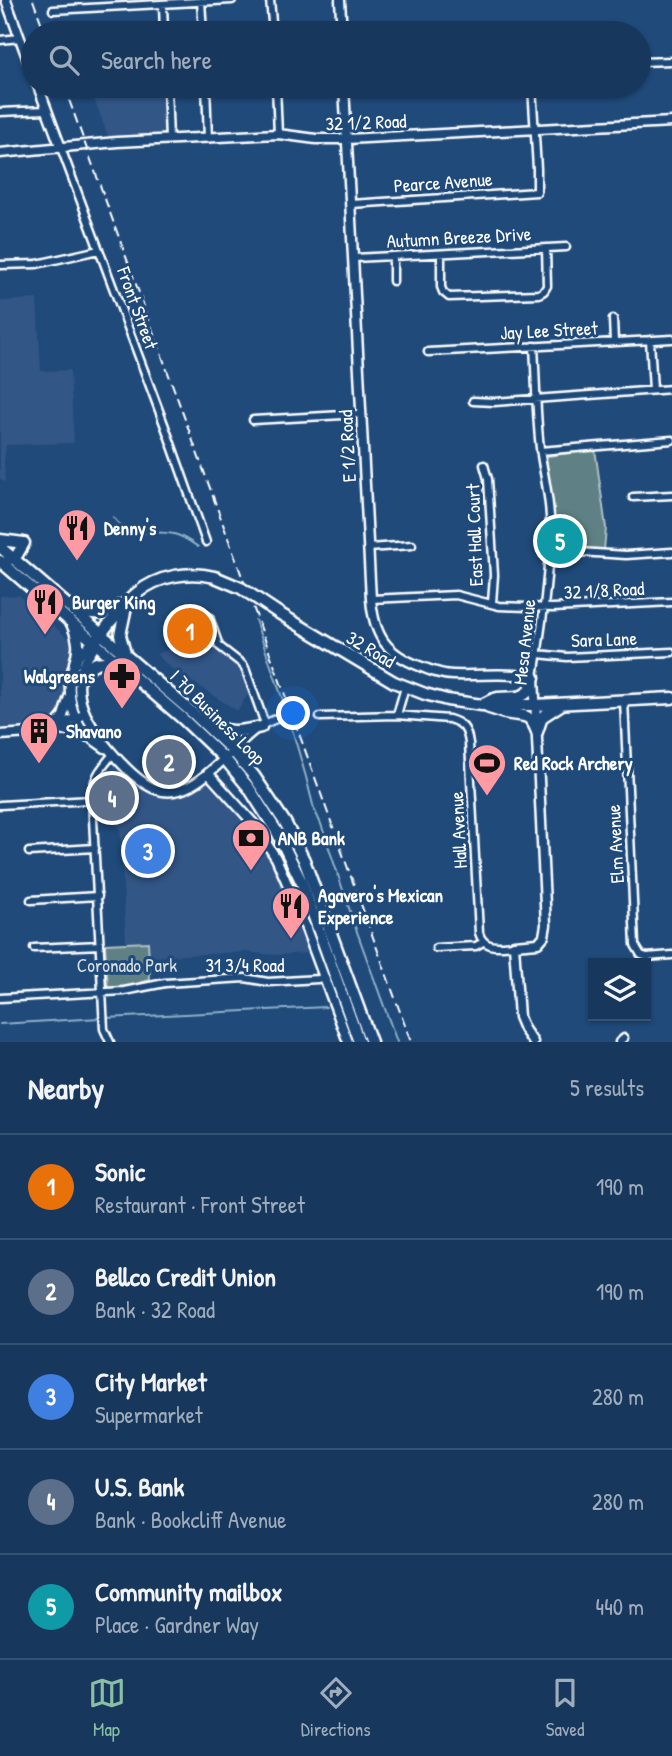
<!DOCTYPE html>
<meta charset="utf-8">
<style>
:root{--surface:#17385c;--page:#244365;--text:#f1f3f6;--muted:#9eacbb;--line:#365272;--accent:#8abfa5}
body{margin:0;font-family:"Patrick Hand",sans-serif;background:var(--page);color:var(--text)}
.controls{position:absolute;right:21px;bottom:21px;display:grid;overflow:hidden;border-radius:0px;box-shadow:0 2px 5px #0004}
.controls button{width:63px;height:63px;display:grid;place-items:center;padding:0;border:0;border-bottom:2px solid var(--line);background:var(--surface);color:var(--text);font:35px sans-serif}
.you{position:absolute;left:294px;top:714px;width:24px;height:24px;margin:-18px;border:5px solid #fff;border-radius:50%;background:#1a73e8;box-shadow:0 0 0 10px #1a73e833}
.badge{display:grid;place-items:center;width:46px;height:46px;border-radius:50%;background:var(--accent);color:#fff;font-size:23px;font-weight:700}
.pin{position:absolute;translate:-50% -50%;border:4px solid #fff;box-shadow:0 2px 7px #0006}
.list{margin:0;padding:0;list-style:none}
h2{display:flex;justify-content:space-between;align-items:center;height:91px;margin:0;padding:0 28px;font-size:30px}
h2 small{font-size:23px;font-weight:400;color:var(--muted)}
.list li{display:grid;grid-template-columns:46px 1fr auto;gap:21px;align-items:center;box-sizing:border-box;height:105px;padding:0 28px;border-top:2px solid var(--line)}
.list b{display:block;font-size:26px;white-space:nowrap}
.list p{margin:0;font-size:23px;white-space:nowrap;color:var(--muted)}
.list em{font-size:23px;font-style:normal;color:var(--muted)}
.icon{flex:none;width:38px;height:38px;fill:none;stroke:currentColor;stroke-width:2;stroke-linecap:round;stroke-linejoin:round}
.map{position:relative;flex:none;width:672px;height:1042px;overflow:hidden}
.search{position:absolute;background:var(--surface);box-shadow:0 2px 5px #0004;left:21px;right:21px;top:21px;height:77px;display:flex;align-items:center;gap:18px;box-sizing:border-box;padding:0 24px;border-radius:38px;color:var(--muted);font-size:26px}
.sheet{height:616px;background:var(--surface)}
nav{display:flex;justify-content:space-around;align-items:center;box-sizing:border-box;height:98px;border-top:2px solid var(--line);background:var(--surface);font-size:19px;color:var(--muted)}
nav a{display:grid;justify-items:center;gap:4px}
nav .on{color:var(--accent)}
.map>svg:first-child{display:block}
</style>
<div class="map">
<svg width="672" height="1042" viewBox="0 0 672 1042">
<rect width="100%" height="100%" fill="#1f4a7a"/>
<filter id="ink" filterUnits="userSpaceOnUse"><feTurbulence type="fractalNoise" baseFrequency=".0143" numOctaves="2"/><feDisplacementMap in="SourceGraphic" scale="14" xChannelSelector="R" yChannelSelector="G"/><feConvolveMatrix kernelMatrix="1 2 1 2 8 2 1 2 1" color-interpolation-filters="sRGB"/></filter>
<g filter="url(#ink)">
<path fill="#315686" d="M89,86H164L166,137L110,141Z
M37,299L41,371L70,370L74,443L6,445L4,462L5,483L0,478V301Z
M19,595L71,641L72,657L67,668L63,688V707L55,719L45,725L0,728V596Z
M211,634L216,645L222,653L240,666L251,695L247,696L237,711L171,668L156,654Z
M114,766L139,788L159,796H181L192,792L208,782L213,786L263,846L301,928L310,953L274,955L244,952L149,957L148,943H126L120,828L107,818H98L97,796L99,787L104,776Z"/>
<path fill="#5f8084" stroke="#afc0c2" stroke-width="2" d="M595,449L606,528L604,550L553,548L554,511L546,459L548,456Z
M148,942L150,980L129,986L108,988L105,944Z"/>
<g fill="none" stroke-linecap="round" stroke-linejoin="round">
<path stroke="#8fb0c7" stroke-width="2" d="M113,517C133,543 147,528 174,534C183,536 191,542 198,547
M255,620L287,712L306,777L314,809L321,824L356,929L397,1042
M106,1018L326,1007
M0,1024L100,1018"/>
<g stroke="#fff" stroke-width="11">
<path id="street" d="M270,0L273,33
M201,1L203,33
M163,5L164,33
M53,10L232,0
M0,40L20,38
M639,62L672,61
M167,86L169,139
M206,86L208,138
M276,86L278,134
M0,112L46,110
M61,148L167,432L206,542
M351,204L537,192V169L532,86
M441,254V287L443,292L449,297L539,294L544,291L547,286L546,248
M393,256V281
M354,258L566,247
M0,265L37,264L99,250
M613,319L614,342
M650,340L653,390
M534,346C536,380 536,415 540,448C543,472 549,493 550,517C550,571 542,624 534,677
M428,352L672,339
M473,401L494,402L672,389
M253,420L361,414
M540,451L672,440
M484,465L488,479L494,575L492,603
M633,497L672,495
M368,548L412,545
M548,550L626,555L672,552
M371,599L456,595L499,606L553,608L672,602
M209,617L219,646L242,664L245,668L265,724
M538,654L567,657L672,652
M624,700L635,945L641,955L647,957L672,955
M397,715L405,687
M320,717L397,715L449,719C463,723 467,729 469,743L479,933C484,950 500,946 514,945
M233,751C246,738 261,723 279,718
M0,805L92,800
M29,852L95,848
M31,900L98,896
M34,948L100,945
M436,948L476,946L483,942
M0,998L124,991L165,983L245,978L268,982L318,979L324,977
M110,1042L104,1029L92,800C93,777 99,771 113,754
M619,1042L624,1038"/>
</g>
<g stroke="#fff" stroke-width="13">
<path id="secondary" d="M6,0L33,74
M340,0L342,33
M38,86L61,148
M344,86L371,599C374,636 386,654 422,667C432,671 442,675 453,675C481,676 507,672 534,677L546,925L544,936L538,943L514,945L519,1017L524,1029L533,1042
M0,153L117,142L278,134L316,139H347L672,122
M95,642C95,650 90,653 86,660C80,671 78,685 80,697C84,725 128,777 153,788C160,791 167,792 174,791C195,789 213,768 228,756
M95,642C65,657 64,700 80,726C86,735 96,742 105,748
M55,726L63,716L69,697
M53,730L72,731L88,737
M0,735L45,732L81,716
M208,773L254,824L276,858L302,918L348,1042"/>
</g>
<g stroke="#fff" stroke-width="15">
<path id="primary" d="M0,540L24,543
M0,547L195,715L233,751L254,776L286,824L304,860L371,1042
M8,560L17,555L24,543
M0,561L182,718L225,759L249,788L277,832L301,881L359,1042
M76,607C96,618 104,613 124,604
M277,612L394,682L425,694L447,700L482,705H535L672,698
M73,626C79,640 80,649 75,663
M98,638C110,623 122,605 137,593C159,575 189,571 215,577
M125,653L120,635L126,607
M80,678C90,663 100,658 117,665
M482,705C488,702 492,699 498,698C518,696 528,702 534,677
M489,708C494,709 500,712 505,713C524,717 529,711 537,732
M211,725C228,734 242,731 261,727
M537,732L542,717L562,704"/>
</g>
<use href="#street" stroke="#1f4a7a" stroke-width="6"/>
<use href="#secondary" stroke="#1f4a7a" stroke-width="8"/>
<use href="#primary" stroke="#1f4a7a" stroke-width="10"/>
<path stroke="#fff" stroke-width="2" stroke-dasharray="10 5" stroke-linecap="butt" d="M33,0L45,33
M64,86L411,1042"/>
<g stroke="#fff" stroke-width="15" stroke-linecap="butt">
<path id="primary-bridge" d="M215,577L241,588L277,612"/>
</g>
<use href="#primary-bridge" stroke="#1f4a7a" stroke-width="10"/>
</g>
</g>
<defs>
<g id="restaurant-pin" transform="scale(2.0125)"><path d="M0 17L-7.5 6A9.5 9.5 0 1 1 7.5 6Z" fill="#ff9aa2" stroke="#1f4a7a"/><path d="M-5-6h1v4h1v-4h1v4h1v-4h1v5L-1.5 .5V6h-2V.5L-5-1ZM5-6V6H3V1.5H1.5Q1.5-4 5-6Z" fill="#111"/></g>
<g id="pharmacy-pin" transform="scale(2.0125)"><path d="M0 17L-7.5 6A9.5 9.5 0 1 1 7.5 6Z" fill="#ff9aa2" stroke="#1f4a7a"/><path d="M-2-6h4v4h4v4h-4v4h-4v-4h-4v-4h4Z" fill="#111"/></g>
<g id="building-pin" transform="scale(2.0125)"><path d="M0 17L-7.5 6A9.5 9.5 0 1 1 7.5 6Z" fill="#ff9aa2" stroke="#1f4a7a"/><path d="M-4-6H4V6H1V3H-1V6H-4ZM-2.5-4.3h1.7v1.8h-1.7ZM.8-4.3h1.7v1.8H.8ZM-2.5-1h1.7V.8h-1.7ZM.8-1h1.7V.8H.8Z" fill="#111"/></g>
<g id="stadium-pin" transform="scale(2.0125)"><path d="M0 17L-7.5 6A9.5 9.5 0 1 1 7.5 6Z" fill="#ff9aa2" stroke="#1f4a7a"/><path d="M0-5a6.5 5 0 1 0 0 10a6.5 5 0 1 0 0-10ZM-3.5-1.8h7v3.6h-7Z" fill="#111"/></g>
<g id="bank-pin" transform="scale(2.0125)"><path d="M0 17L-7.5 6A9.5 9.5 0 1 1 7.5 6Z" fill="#ff9aa2" stroke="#1f4a7a"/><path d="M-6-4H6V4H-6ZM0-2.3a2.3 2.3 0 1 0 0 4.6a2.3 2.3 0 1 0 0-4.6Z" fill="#111"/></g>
</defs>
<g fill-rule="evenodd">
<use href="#restaurant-pin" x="77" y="528"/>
<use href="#restaurant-pin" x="45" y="602"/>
<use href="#pharmacy-pin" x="122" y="676"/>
<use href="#building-pin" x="39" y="731"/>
<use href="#stadium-pin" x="487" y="763"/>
<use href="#bank-pin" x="251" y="838"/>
<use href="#restaurant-pin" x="291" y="906"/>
</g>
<g text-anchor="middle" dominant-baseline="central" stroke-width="6" stroke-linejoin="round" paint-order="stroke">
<g font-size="19" fill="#fff" stroke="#1f4a7a">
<text transform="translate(366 122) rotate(-2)">32 1/2 Road</text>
<text transform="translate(443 182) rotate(-4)">Pearce Avenue</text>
<text transform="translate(459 237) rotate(-3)">Autumn Breeze Drive</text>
<text transform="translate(138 308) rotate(70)">Front Street</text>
<text transform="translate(549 330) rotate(-3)">Jay Lee Street</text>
<text transform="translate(347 446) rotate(-93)">E 1/2 Road</text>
<text transform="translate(474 535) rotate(-92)">East Hall Court</text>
<text transform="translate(604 590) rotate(-3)">32 1/8 Road</text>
<text transform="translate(604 639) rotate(-2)">Sara Lane</text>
<text transform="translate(524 642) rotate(-84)">Mesa Avenue</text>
<text transform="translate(371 649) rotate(31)">32 Road</text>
<text transform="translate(218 717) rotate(45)">I 70 Business Loop</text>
<text transform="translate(458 830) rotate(-93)">Hall Avenue</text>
<text transform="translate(615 844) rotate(-93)">Elm Avenue</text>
<text x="245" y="965">31 3/4 Road</text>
</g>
<g font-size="19" font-weight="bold" fill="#fff" stroke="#1f4a7a" text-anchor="start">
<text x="104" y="528">Denny's</text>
<text x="72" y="602">Burger King</text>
<text x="95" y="676" text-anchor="end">Walgreens</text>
<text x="66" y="731">Shavano</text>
<text x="514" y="763">Red Rock Archery</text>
<text x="278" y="838">ANB Bank</text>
<text x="318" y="895">Agavero's Mexican<tspan x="318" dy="22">Experience</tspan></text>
</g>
<g font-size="19" fill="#d7dfe0" stroke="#1f4a7a">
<text x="127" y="965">Coronado Park</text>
</g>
</g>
</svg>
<div class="controls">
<button><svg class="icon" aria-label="layers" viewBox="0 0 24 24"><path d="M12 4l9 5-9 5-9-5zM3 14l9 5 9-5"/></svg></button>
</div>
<div class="you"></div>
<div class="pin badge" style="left:190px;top:631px;background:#e8710a">1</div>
<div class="pin badge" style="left:169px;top:762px;background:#5c6f8a">2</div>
<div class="pin badge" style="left:148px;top:851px;background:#3f7fe0">3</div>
<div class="pin badge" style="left:112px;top:798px;background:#5c6f8a">4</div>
<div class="pin badge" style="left:560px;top:541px;background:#0f9aa8">5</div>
<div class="search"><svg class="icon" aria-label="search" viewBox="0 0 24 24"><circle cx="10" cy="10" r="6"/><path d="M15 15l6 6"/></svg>Search here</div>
</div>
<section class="sheet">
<h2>Nearby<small>5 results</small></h2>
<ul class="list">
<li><span class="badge" style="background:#e8710a">1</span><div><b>Sonic</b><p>Restaurant · Front Street</p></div><em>190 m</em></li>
<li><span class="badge" style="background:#5c6f8a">2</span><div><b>Bellco Credit Union</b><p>Bank · 32 Road</p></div><em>190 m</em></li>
<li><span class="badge" style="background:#3f7fe0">3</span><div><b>City Market</b><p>Supermarket</p></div><em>280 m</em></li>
<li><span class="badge" style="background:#5c6f8a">4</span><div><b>U.S. Bank</b><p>Bank · Bookcliff Avenue</p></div><em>280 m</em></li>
<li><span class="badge" style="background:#0f9aa8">5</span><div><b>Community mailbox</b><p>Place · Gardner Way</p></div><em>440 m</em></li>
</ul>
</section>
<nav>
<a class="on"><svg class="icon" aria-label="map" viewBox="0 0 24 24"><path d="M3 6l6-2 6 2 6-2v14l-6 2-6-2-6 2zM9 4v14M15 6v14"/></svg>Map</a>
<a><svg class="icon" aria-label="directions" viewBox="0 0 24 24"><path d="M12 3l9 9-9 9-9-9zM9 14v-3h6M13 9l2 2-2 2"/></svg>Directions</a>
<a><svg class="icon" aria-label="saved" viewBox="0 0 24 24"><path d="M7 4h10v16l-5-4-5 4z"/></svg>Saved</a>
</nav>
